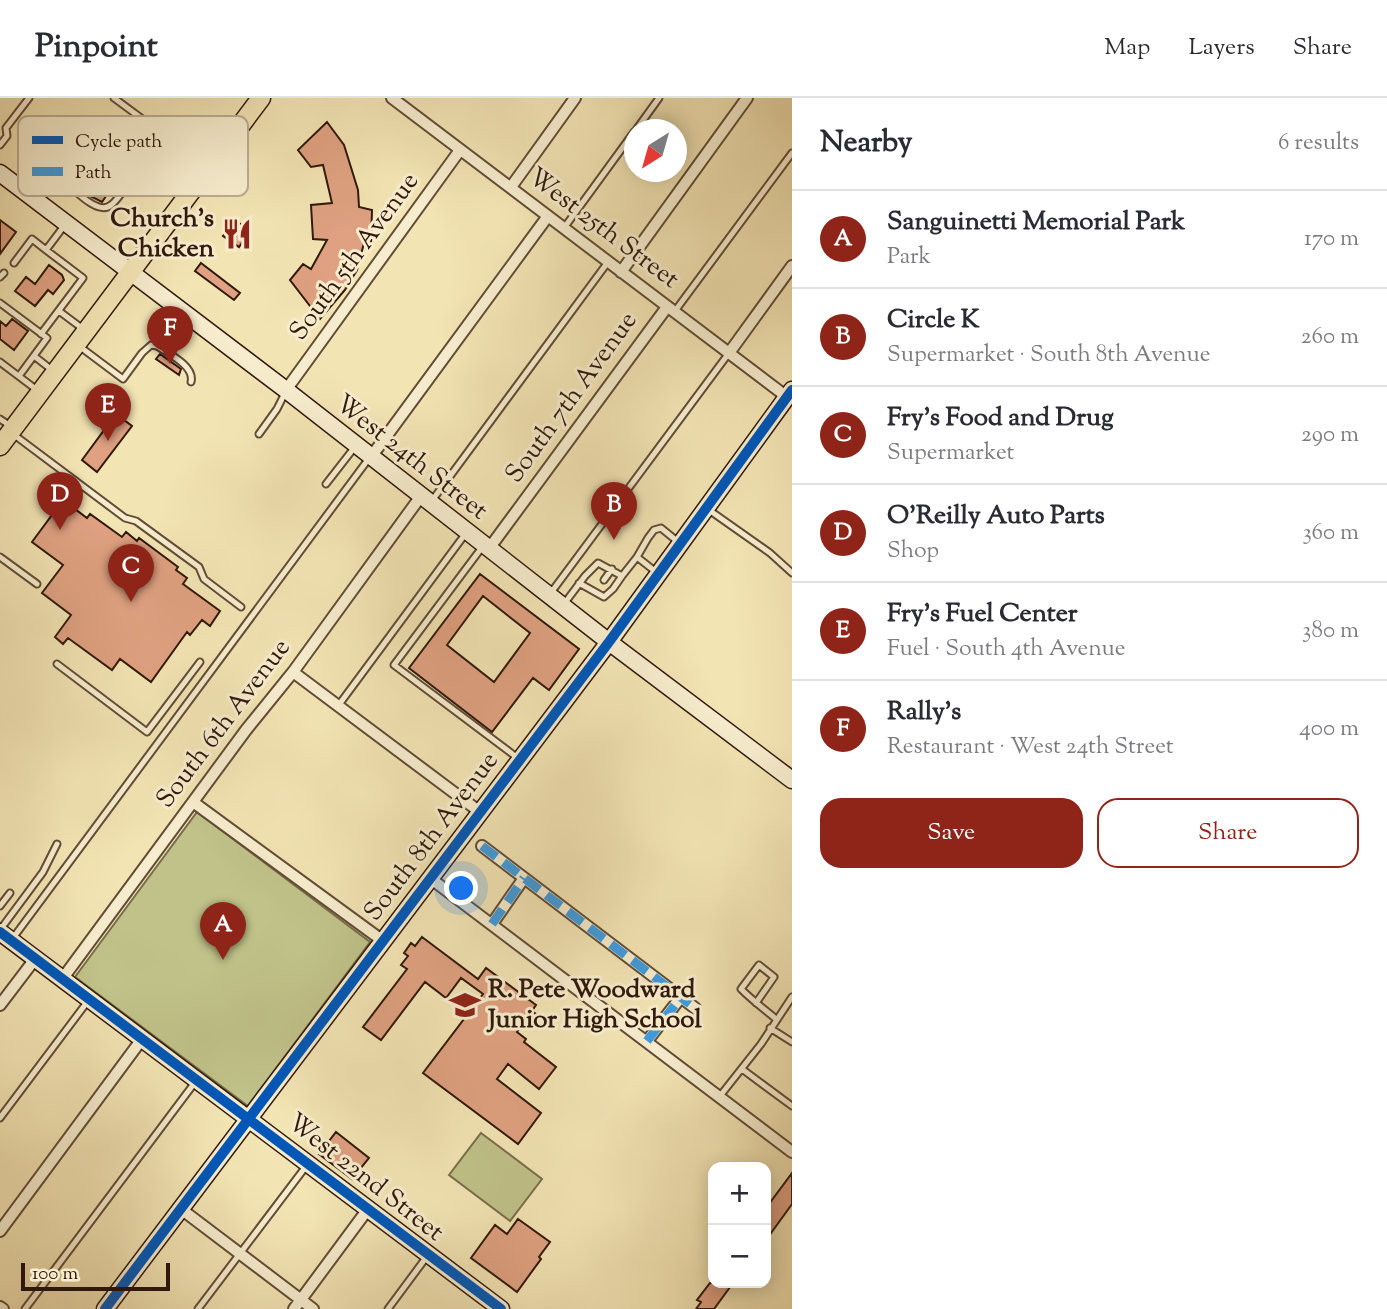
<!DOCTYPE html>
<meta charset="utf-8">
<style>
:root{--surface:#fff;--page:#f7f7f7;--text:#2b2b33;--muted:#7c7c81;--line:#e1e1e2;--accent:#8f2418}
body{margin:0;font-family:"Sorts Mill Goudy",serif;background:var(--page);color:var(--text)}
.controls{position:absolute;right:21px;bottom:21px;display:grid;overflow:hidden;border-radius:14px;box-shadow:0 4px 18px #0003}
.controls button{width:63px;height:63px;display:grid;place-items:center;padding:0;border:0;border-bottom:2px solid var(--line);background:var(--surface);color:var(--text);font:35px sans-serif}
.compass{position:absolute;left:624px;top:21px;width:63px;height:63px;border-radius:50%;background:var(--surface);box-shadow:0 4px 18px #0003;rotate:217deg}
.scale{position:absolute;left:21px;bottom:18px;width:149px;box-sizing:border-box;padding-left:7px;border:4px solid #30190c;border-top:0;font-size:19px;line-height:24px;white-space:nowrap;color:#30190c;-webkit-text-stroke:5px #f7edce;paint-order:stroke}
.you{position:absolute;left:462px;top:791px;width:24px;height:24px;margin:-18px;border:5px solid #fff;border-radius:50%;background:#1a73e8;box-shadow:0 0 0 10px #1a73e833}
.badge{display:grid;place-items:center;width:46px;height:46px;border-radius:50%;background:var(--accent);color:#fff;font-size:23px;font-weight:700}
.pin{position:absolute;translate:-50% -58px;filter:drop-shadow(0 2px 4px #0008)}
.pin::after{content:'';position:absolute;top:37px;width:24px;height:21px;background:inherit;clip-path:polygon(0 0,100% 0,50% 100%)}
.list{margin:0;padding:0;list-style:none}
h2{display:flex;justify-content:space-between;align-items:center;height:91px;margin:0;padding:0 28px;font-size:30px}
h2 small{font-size:23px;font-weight:400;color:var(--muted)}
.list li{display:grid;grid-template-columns:46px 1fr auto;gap:21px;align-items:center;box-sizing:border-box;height:98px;padding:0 28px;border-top:2px solid var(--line)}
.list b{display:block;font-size:26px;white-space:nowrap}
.list p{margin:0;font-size:23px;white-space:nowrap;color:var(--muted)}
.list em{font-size:23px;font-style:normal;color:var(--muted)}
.actions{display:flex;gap:14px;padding:21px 28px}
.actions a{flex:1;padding:16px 0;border:2px solid var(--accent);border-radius:21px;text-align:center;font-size:24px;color:var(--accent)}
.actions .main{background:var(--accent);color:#fff}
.map{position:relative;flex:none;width:792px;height:1211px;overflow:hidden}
header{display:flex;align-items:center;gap:42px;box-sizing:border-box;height:98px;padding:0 35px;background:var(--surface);border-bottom:2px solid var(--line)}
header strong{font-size:33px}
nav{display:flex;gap:38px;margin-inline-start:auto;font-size:24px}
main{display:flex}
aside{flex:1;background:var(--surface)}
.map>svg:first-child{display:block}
</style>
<header>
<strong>Pinpoint</strong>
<nav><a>Map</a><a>Layers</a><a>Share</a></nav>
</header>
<main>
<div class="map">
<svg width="792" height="1211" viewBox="0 0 792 1211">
<rect width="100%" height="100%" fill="#f3e4b4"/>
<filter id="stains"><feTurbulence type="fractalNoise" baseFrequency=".00286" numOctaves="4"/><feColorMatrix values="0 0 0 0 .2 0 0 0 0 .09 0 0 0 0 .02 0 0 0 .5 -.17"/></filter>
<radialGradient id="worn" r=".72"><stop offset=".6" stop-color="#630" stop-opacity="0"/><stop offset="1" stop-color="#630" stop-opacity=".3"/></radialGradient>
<path fill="#c0c289" stroke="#786e4a" stroke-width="2" d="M197,714L370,844L248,1008L75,879Z
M481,1035L542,1081L510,1123L449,1077Z"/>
<path fill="#dfa181" stroke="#30190c" stroke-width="2" fill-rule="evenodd" d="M327,24L344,47L358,92L359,109L372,112L371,145H364L357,172L345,192L320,221L290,182L303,166L311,171L327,142L313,141L311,107L332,105L323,67L311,69L298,52Z
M83,72L109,94L102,104L90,98L72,83L79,73L81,75Z
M0,122L16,134L0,156Z
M235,122L250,133L239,149L223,138Z
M201,165L240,195L234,202L195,173Z
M49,167L62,177L64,182L53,196L48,192L35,208L15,193L26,179L35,186Z
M12,221L28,233L14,252L0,241V223L6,228Z
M160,256L181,271L179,277L156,261Z
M116,316L132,328L97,374L82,362Z
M63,402L87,420L90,416L122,439L126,434L137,443L139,440L178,469L176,472L187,480L183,486L220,513L210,528L202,522L190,537L187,534L151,584L120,561L112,572L68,540L63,546L55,539L71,517L42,495L63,467L32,444Z
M480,476L579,551L549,592L533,580L492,634L409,570ZM483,498L530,535L494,584L447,547Z
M422,839L478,881L486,870L536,907L532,913L536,916L531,923L527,920L517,934L526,941L524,944L556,969L539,991L508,966L497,981L541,1015L518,1046L423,975L483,896L461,880L446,900L425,884L381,942L363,929L407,871L401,867L408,858L404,855L411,845L415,848Z
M336,1034L369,1060L352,1081L319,1056Z
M792,1075V1106L766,1142V1110Z
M518,1121L550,1144L539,1159L541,1161L517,1194L471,1160L495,1127L507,1136Z
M710,1185H733L714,1211H696L701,1204L697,1202Z"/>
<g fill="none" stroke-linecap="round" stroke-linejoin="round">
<g stroke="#614c36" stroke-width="9">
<path id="lane" d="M114,0L206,68
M636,32L659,0
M0,47L7,38L6,30L29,0
M81,50C74,60 61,71 65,84C75,92 98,118 111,107C118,102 123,92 129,85
M564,130L634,34
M14,165L32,141L46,152L64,128
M0,179L4,175
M0,205L47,240L19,278
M59,213L83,231
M675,213L792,55
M41,236L83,180L46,152
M79,248L123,281L142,255L151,247L157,248C169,256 195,268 191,284
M34,258L52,272
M0,264L37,292
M0,321L12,329
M13,336L125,420L136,423L199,469L204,481L241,509
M259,336L277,311L285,295
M326,386L354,350
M431,404L608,164
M709,412L770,455L792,475
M483,448L394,567L519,661
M0,459L37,486
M637,459L648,440L654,432L661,430L677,443
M604,482L612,471
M579,485L604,499L613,491L622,478
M550,496L729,255
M564,506L585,478L598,465L622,478L637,459L656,474
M57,566L147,634L200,564
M338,608L466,435
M0,808L10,795
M0,832L43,774L57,746
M13,840L370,359
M756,905L774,879L759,867L741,891C752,902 764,911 776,921
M770,930L792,944
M742,971L792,1008
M720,998L761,946L792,899
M0,1020L88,903
M25,1211L196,983
M198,1211L307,1067
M388,1211L428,1157"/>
</g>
<g stroke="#614c36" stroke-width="14">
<path id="street" d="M392,0L787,299
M511,89L575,0
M621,174L747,0
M729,255L792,168
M286,292L460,52
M371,359L548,118
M488,452L667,209
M293,574L480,714
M193,704L383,843
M482,748L695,910
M430,780L792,1054
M492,826L524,780
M63,880L246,632L293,574L421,398
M0,907L35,861
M647,943L681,899
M181,1111L313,1211
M0,1133L142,941
M0,1209L3,1211
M294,1211L368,1111"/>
</g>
<g stroke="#30190c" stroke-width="19">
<path id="secondary" d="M0,75L286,292L609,544L792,682
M0,834L501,1211
M105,1211L609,544L792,292"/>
</g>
<g stroke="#30190c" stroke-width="21">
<path id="primary" d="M0,348L261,0"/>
</g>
<use href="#lane" stroke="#f7edce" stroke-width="5"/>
<use href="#street" stroke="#f7edce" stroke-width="10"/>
<use href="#secondary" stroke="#f7edce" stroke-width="16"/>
<use href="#primary" stroke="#f3e4b4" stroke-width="18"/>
<path stroke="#3e9bde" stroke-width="9" stroke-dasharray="18 9" stroke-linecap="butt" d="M482,748L695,910
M492,826L524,780
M647,943L681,899"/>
<g stroke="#f7edce" stroke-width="15">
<path id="cycleway" d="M0,834L501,1211
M105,1211L609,544L792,292"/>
</g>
<use href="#cycleway" stroke="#0057b8" stroke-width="10"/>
</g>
<defs>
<g id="restaurant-bare" transform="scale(2.415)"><path d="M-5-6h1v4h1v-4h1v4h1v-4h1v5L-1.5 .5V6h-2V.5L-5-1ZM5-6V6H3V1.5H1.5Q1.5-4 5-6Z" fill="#8f2418" stroke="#f7edce" stroke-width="2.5" paint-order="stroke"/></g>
<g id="school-bare" transform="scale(2.415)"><path d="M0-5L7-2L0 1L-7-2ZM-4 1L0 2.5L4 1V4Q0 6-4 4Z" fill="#8f2418" stroke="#f7edce" stroke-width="2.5" paint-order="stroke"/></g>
</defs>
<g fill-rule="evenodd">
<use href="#restaurant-bare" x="237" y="136"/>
<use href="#school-bare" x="465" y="907"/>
</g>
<g text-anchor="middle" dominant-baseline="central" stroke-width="6" stroke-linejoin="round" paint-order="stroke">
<g font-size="26" font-weight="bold" fill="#30190c" stroke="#f7edce" text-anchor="end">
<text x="214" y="121">Church's<tspan x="214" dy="30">Chicken</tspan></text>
<text x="488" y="892" text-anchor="start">R. Pete Woodward<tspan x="488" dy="30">Junior High School</tspan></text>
</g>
<g font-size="26" fill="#30190c" stroke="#f7edce">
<text transform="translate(603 131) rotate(37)">West 25th Street</text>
<text transform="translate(355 159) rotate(-54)">South 5th Avenue</text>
<text transform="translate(572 300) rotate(-54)">South 7th Avenue</text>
<text transform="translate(411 360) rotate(38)">West 24th Street</text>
<text transform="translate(224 626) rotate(-53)">South 6th Avenue</text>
<text transform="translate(432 739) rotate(-53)">South 8th Avenue</text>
<text transform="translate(365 1080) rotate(38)">West 22nd Street</text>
</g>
</g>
<rect x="18" y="18" width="230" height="80" rx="10" fill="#f7edce" stroke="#bbad94" stroke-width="2"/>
<rect x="32" y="38" width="31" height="8" fill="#0057b8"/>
<rect x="32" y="69" width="31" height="9" fill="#3e9bde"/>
<g font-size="19" fill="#30190c">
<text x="75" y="49">Cycle path</text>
<text x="75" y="80">Path</text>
</g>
<rect width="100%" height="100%" filter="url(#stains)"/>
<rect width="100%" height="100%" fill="url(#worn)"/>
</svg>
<div class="controls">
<button>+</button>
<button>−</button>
</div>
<svg class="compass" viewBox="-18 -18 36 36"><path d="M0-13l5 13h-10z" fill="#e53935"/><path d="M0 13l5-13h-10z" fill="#7c7c81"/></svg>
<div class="scale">100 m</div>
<div class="you"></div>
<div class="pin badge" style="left:223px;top:862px">A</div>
<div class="pin badge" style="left:614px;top:442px">B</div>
<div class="pin badge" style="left:131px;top:504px">C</div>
<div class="pin badge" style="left:60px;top:432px">D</div>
<div class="pin badge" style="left:108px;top:343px">E</div>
<div class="pin badge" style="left:170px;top:266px">F</div>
</div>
<aside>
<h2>Nearby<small>6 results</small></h2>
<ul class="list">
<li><span class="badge">A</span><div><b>Sanguinetti Memorial Park</b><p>Park</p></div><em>170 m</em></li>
<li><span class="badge">B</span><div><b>Circle K</b><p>Supermarket · South 8th Avenue</p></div><em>260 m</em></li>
<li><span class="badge">C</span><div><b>Fry's Food and Drug</b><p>Supermarket</p></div><em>290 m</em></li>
<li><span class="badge">D</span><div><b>O'Reilly Auto Parts</b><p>Shop</p></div><em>360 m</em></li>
<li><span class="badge">E</span><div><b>Fry's Fuel Center</b><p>Fuel · South 4th Avenue</p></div><em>380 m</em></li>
<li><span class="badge">F</span><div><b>Rally's</b><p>Restaurant · West 24th Street</p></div><em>400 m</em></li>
</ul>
<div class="actions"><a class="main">Save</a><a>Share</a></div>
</aside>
</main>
